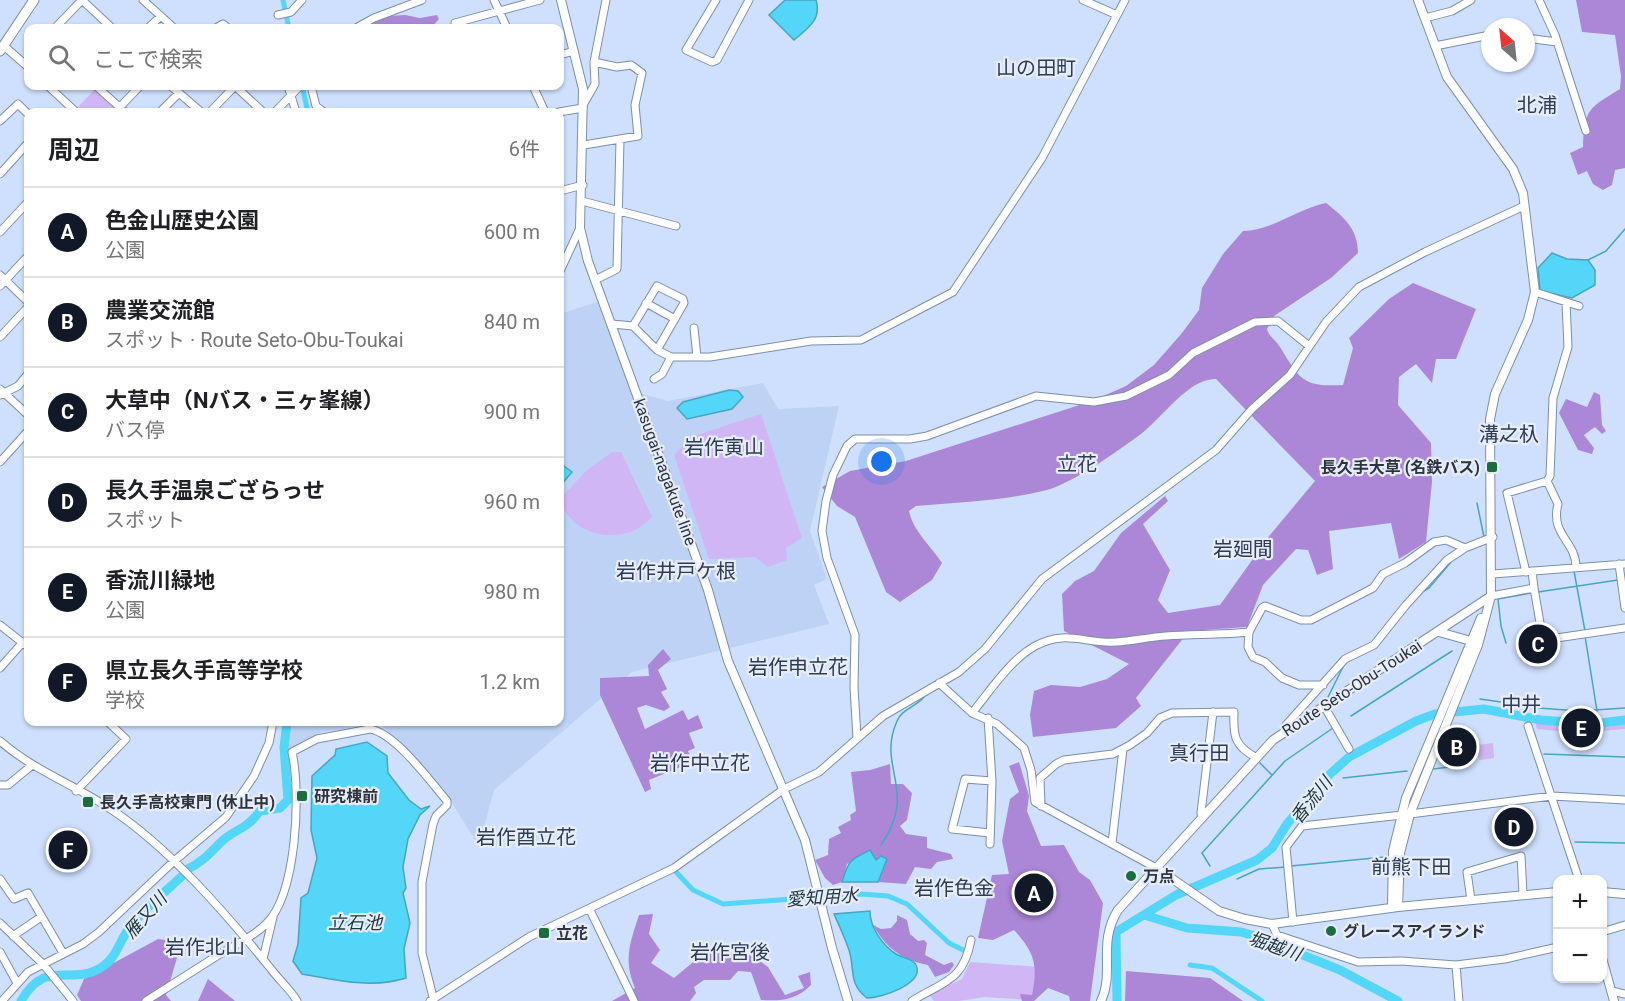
<!DOCTYPE html>
<html lang="ja">
<meta charset="utf-8">
<style>
:root{--surface:#fff;--page:#f6f6f6;--text:#202124;--muted:#757577;--line:#e0e0e0;--accent:#111827}
body{margin:0;font-family:Roboto,"Noto Sans JP",sans-serif;background:var(--page);color:var(--text)}
.controls{position:absolute;right:18px;bottom:18px;display:grid;overflow:hidden;border-radius:12px;box-shadow:0 2px 4px #0004}
.controls button{width:54px;height:54px;display:grid;place-items:center;padding:0;border:0;border-bottom:2px solid var(--line);background:var(--surface);color:var(--text);font:30px sans-serif}
.compass{position:absolute;left:1481px;top:18px;width:54px;height:54px;border-radius:50%;background:var(--surface);box-shadow:0 2px 4px #0004;rotate:333deg}
.you{position:absolute;left:882px;top:462px;width:21px;height:21px;margin:-15px;border:4px solid #fff;border-radius:50%;background:#1a73e8;box-shadow:0 0 0 9px #1a73e833}
.badge{display:grid;place-items:center;width:39px;height:39px;border-radius:50%;background:var(--accent);color:#fff;font-size:20px;font-weight:700}
.pin{position:absolute;translate:-50% -50%;border:3px solid #fff;box-shadow:0 2px 6px #0006}
.list{margin:0;padding:0;list-style:none}
h2{display:flex;justify-content:space-between;align-items:center;height:78px;margin:0;padding:0 24px;font-size:26px}
h2 small{font-size:20px;font-weight:400;color:var(--muted)}
.list li{display:grid;grid-template-columns:39px 1fr auto;gap:18px;align-items:center;box-sizing:border-box;height:90px;padding:0 24px;border-top:2px solid var(--line)}
.list b{display:block;font-size:22px;white-space:nowrap}
.list p{margin:0;font-size:20px;white-space:nowrap;color:var(--muted)}
.list em{font-size:20px;font-style:normal;color:var(--muted)}
.icon{flex:none;width:33px;height:33px;fill:none;stroke:currentColor;stroke-width:2;stroke-linecap:round;stroke-linejoin:round}
.map{position:relative;flex:none;width:1625px;height:1001px;overflow:hidden}
.search{position:absolute;background:var(--surface);box-shadow:0 2px 4px #0004;left:24px;top:24px;width:540px;height:66px;display:flex;align-items:center;gap:15px;box-sizing:border-box;padding:0 21px;border-radius:12px;color:var(--muted);font-size:22px}
.panel{position:absolute;background:var(--surface);box-shadow:0 2px 4px #0004;left:24px;top:108px;width:540px;height:618px;border-radius:12px}
.map>svg:first-child{display:block}
</style>
<div class="map">
<svg width="1625" height="1001" viewBox="0 0 1625 1001">
<rect width="100%" height="100%" fill="#cfe0fe"/>
<path fill="#bdd2f5" d="M597,302L632,391L668,401L763,383L778,409L839,406L810,531L827,579L814,585L829,624L632,672L494,790L479,846L443,789L380,723L322,732L282,757L284,722H560V314Z"/>
<path fill="#d1b6f5" d="M96,88L122,112H84L78,107Z
M761,414L802,538L786,548L787,560L768,567L755,557L709,559L674,455L691,437Z
M612,452H621L652,517C626,547 571,539 560,499L586,471Z
M1535,722L1576,727L1625,723V729L1577,733L1537,729Z
M1493,743L1494,758L1479,760L1477,745Z
M970,962L1041,967L1030,1000L985,997L959,1001H934L929,995L962,979Z"/>
<path fill="#ac87d8" d="M1576,0H1625V168L1615,170L1612,185L1603,190L1593,184L1587,171L1578,175L1570,153L1583,147C1584,109 1589,108 1620,89L1621,76L1615,35L1582,32Z
M405,15L420,18L437,15L439,19L431,28H362L388,16Z
M1326,203C1344,217 1358,229 1358,253L1331,278L1274,316L1267,329C1269,337 1276,340 1280,347C1300,380 1303,387 1343,385L1353,348L1349,338L1389,299L1413,283L1476,309L1456,359H1436L1432,383L1416,364L1399,377L1398,405L1431,443L1432,482L1426,542L1399,559L1391,523L1329,531L1333,569L1317,575L1308,550L1296,549L1263,585L1247,627L1189,631L1136,698L1141,706L1116,728L1033,737L1030,715L1034,691L1051,685L1080,687L1107,679L1129,664L1064,631L1062,594L1075,581L1094,571L1121,533L1165,496L1168,501L1143,524L1170,570L1158,600L1168,613L1220,605L1270,535L1315,481L1216,379C1189,378 1162,418 1141,434C1119,450 1073,483 1047,490C1004,501 960,502 916,506L909,511C913,531 931,546 942,563L932,580L900,602L886,592L855,517L837,506L822,487L850,471L906,461L1092,401L1126,386L1154,365L1182,333L1199,310L1202,288L1223,254L1243,231C1273,230 1297,209 1326,203Z
M1594,392L1600,395L1602,425L1606,431L1602,434L1595,427L1584,435L1594,448L1592,454L1578,450L1559,413L1566,399L1587,407Z
M663,649L671,659L658,670L667,689L661,692L670,707L664,711L646,705L637,708L645,729L683,710L688,720L698,715L703,728L689,733L695,748L688,751L693,762L649,780L651,789L645,792L600,695V678L649,676L648,665Z
M1019,762L1029,796L1027,811L1041,846L1064,845L1079,872L1090,880L1103,903L1090,1001H1070L1069,996L1048,988L1034,1001H1022L1020,994L1032,995C1038,965 1035,953 1014,930L993,940L978,938L992,875L1009,874L1002,841L1010,799L1019,792L1009,766Z
M890,764L891,784H903L912,793L907,820L900,826L906,834L927,837V848L951,854L953,859L937,862L931,869L915,867L906,884L878,882L887,859L876,860L870,850L847,864L842,882L833,885L825,878L815,860L828,855L829,839L841,833L838,827L851,820L850,815L856,811L851,772L870,770Z
M653,914L649,934L660,950L651,963L674,978L704,953H749L768,967L785,995L804,988L798,976L810,972L811,985C796,1000 782,1001 761,1000L751,972L738,971L730,980H704L694,987L696,993L690,1001H612L635,988C623,960 630,943 639,915Z
M897,915L907,920L910,934L918,941L924,940L927,943L925,955L944,965L952,962L954,965L949,972L935,977L928,965C902,960 886,948 873,925L881,929L891,928L897,921Z
M158,939L172,941L177,958L166,995L171,1001H81L77,995L84,979Z
M1126,971L1210,978L1243,1001H1125Z
M208,979L235,1001H198Z"/>
<path fill="#53d6f7" stroke="#48a5c0" stroke-width="1.5" d="M785,0H816C822,20 808,28 794,40L769,15Z
M1552,253L1567,259L1588,260L1595,270V285L1572,298L1540,291L1538,268Z
M729,390L738,391L743,397L732,409L687,419L677,408L683,402Z
M560,463L572,472L560,486Z
M367,742L387,756L388,773L409,800L421,809L430,806L420,815L408,839L403,867L406,888L403,893L410,923L404,949L406,978C372,989 336,980 302,974L293,961L298,944L301,898L308,893L317,858L311,830L312,776L335,755L336,749Z
M870,850L876,860L881,856L887,859L878,882H842C849,859 850,860 870,850Z
M870,911C870,927 882,945 896,954C902,958 913,958 916,965C925,984 881,998 867,998C848,984 855,968 849,950C845,938 839,925 834,914Z"/>
<g fill="none" stroke-linecap="round" stroke-linejoin="round">
<path stroke="#48a5c0" stroke-width="1.5" d="M1588,260L1606,251L1625,229
M1477,503L1484,537
M1574,571L1585,631
M1422,592L1429,588L1451,562
M1538,592L1618,580
M1585,636L1597,711
M1506,643L1501,626L1498,599L1531,593
M1328,697L1344,665
M1480,699L1515,704
M1525,707L1579,711L1625,708
M1351,716L1452,651
M1352,748L1355,754
M1544,754L1625,757
M1260,763L1272,775
M1433,769L1457,766
M1343,778L1407,771
M1575,842L1625,843
M881,845C919,790 876,768 897,721C901,710 917,706 924,697
M1210,866L1202,853L1285,761L1333,728
M1291,866L1385,857
M1237,879L1259,869L1286,867"/>
<path stroke="#53d6f7" stroke-width="5" d="M283,0L289,28
M302,86L308,112
M675,871L693,890L723,904L861,894L888,896L907,904L949,943L963,950
M1190,965L1212,968L1262,1001"/>
<path stroke="#53d6f7" stroke-width="9" d="M186,870C201,863 208,855 219,844C233,829 246,831 260,811L280,808L288,800L284,747L287,722
M1144,915L1187,928L1241,932L1258,937L1340,970L1398,1001
M21,1001C46,957 71,987 102,967C117,958 119,940 131,926C145,908 164,893 181,877
M1117,1001L1116,932L1176,895L1257,860L1272,848L1287,824L1329,775L1349,757L1416,721L1435,714L1484,709L1541,720L1593,724L1625,720"/>
<g stroke="#7d8ea9" stroke-width="9">
<path id="minor" d="M82,0L112,28
M143,0L174,28
M494,0L507,28
M716,0L686,50L712,62L717,60L749,0
M1083,0L1117,15
M1539,0L1555,35L1586,131
M278,15L291,12L302,0
M1425,18L1452,11L1471,0
M455,23L540,0
M55,28L82,0
M148,28L161,16
M216,28L223,24L228,28
M356,28L374,18L422,0
M1526,38L1557,42
M4,46L28,67
M1435,46L1490,35
M560,55L574,51
M48,86L76,112
M96,86L125,112
M171,86L201,112
M235,86L263,112
M288,86L296,112
M311,86L316,106L324,112
M533,86L545,112
M583,105L595,84L594,62L606,0
M119,108L140,86
M160,112L179,93
M210,112L235,86
M275,112L300,86
M559,112L583,108
M0,121L18,104L28,114
M584,145L638,136L635,105L642,73L631,65L617,67L594,62
M0,174L28,143
M560,191L583,185
M582,201L676,226
M0,232L28,202
M560,271L580,228
M0,275L28,302
M595,280L617,269L620,140
M0,286L28,256
M1535,292L1579,306
M646,303L675,319
M1566,303L1568,347L1553,398L1550,476L1547,481L1558,504C1550,535 1576,541 1576,567
M612,324L633,326L657,350L671,357H710L811,341L861,340L953,292L1042,158L1125,0
M633,326L657,286L683,299L684,303L657,350
M694,328L697,357
M0,337L28,307
M654,379L662,374L671,357
M0,389L28,415
M0,395L18,386L28,374
M0,462L28,431
M1619,564L1625,608
M1526,572L1507,493L1547,481
M1493,574L1625,564
M1534,588L1543,640L1625,628
M1491,596L1534,588L1532,571
M0,625L28,647
M0,668L23,642
M939,683L972,713L997,724L1024,748L1031,770L1035,802L1158,869
M1323,685H1299L1282,678L1265,662L1253,657L1248,647L1249,632L1262,608L1265,606L1301,620H1311L1373,588L1383,574L1405,563L1434,542L1446,540L1465,548
M1324,706L1349,749
M972,713C990,691 1010,660 1035,646C1067,629 1084,644 1116,642C1133,641 1149,637 1166,636C1194,634 1221,635 1249,632
M988,718L992,781L990,844
M1528,726L1579,880
M1286,730V725L1345,659L1374,645L1406,605L1447,560L1465,548L1493,537
M857,738L854,687L855,635L827,558L822,531L826,501L833,475L847,446L855,439H910L927,436L1036,396L1094,402L1126,396L1169,375L1193,353L1255,322L1278,321L1309,346
M0,741C33,770 73,784 109,808C168,846 227,915 271,969C279,980 290,989 297,1001
M0,785H8L31,766
M76,791L126,739L108,722
M1041,806L1040,778L1056,764L1064,760L1113,754L1130,745L1147,733L1160,718L1172,713L1234,712C1233,736 1234,746 1257,758
M1410,814L1552,796L1625,800
M1202,818L1201,813L1213,712
M990,833L952,829L965,779L992,781
M1112,843L1123,749
M0,879L14,899L28,893L63,953
M1471,900L1467,872L1521,856L1523,894
M590,910L634,1001
M1293,922L1286,847L1302,826L1402,815
M0,923L43,964L73,1001
M1272,924L1277,935L1358,962L1401,961L1456,965L1505,959L1558,947
M1602,932L1625,925
M13,936L41,917
M0,952L17,983
M263,959L273,917
M1456,965L1459,1001
M1612,991L1625,994
M2,1001L28,972L83,944L99,932L173,862L226,817L254,776L269,743L273,722
M146,1001C171,985 195,970 220,954C235,945 253,937 266,924C297,894 301,793 292,752L317,739L370,729C395,733 430,781 447,801V805L436,816L433,824L422,882V953L434,1001
M430,1001L529,937L674,868L784,789L819,772L883,716L959,672L985,649L1042,579L1216,450L1252,409L1290,375L1326,322L1359,287L1425,252L1524,206
M912,1001C944,981 963,982 971,940"/>
</g>
<g stroke="#7d8ea9" stroke-width="10">
<path id="major" d="M561,0L583,89L580,228L588,261L708,590L728,661L805,840L832,948L848,1001
M1439,632L1471,641
M1158,869L1219,911L1245,919L1272,924L1398,907L1558,892
M1602,892L1625,894
M1398,907L1400,853L1410,814L1478,645L1491,596L1490,419L1495,394L1528,320L1535,292L1523,193L1513,169L1447,77L1418,0
M1392,908L1393,851L1406,798L1481,618
M1602,958L1614,1001
M1101,1001C1115,972 1097,943 1118,910L1273,740L1491,596"/>
</g>
<g stroke="#7d8ea9" stroke-width="11">
<path id="highway" d="M0,51L34,0"/>
</g>
<use href="#minor" stroke="#fff" stroke-width="7"/>
<use href="#major" stroke="#fff" stroke-width="8"/>
<use href="#highway" stroke="#fff" stroke-width="9"/>
</g>
<g fill="#1c6d3e" stroke="#e6edf9" stroke-width="2">
<rect x="1486" y="461" width="12" height="12" rx="3"/>
<rect x="296" y="790" width="12" height="12" rx="3"/>
<rect x="82" y="796" width="12" height="12" rx="3"/>
<circle cx="1131" cy="876" r="6"/>
<circle cx="1331" cy="931" r="6"/>
<rect x="538" y="927" width="12" height="12" rx="3"/>
</g>
<g text-anchor="middle" dominant-baseline="central" stroke-width="4.5" stroke-linejoin="round" paint-order="stroke">
<g font-size="16" font-weight="bold" fill="#2d343f" stroke="#e6edf9" text-anchor="start">
<text x="1480" y="467" text-anchor="end">長久手大草 (名鉄バス)</text>
<text x="314" y="796">研究棟前</text>
<text x="100" y="802">長久手高校東門 (休止中)</text>
<text x="1143" y="876">万点</text>
<text x="1343" y="931">グレースアイランド</text>
<text x="556" y="933">立花</text>
</g>
<g font-size="16" fill="#2d343f" stroke="#e6edf9">
<text transform="translate(665 472) rotate(70)">kasugai-nagakute line</text>
<text transform="translate(1352 688) rotate(-33)">Route Seto-Obu-Toukai</text>
</g>
<g font-size="18" font-style="italic" fill="#21373d" stroke="#e6edf9">
<text transform="translate(1311 800) rotate(-51)">香流川</text>
<text transform="translate(822 897) rotate(-4)">愛知用水</text>
<text transform="translate(145 915) rotate(-48)">雁又川</text>
<text x="355" y="922">立石池</text>
<text transform="translate(1275 946) rotate(19)">堀越川</text>
</g>
<g font-size="20" fill="#2e3b53" stroke="#e6edf9">
<text x="1036" y="68">山の田町</text>
<text x="1537" y="105">北浦</text>
<text x="1509" y="434">溝之杁</text>
<text x="724" y="447">岩作寅山</text>
<text x="1077" y="464">立花</text>
<text x="1243" y="549">岩廻間</text>
<text x="676" y="571">岩作井戸ケ根</text>
<text x="798" y="667">岩作申立花</text>
<text x="1521" y="704">中井</text>
<text x="1199" y="753">真行田</text>
<text x="700" y="763">岩作中立花</text>
<text x="526" y="837">岩作酉立花</text>
<text x="1411" y="867">前熊下田</text>
<text x="954" y="888">岩作色金</text>
<text x="205" y="947">岩作北山</text>
<text x="730" y="952">岩作宮後</text>
</g>
</g>
</svg>
<div class="controls">
<button>+</button>
<button>−</button>
</div>
<svg class="compass" viewBox="-18 -18 36 36"><path d="M0-13l5 13h-10z" fill="#e53935"/><path d="M0 13l5-13h-10z" fill="#757577"/></svg>
<div class="you"></div>
<div class="pin badge" style="left:1034px;top:893px">A</div>
<div class="pin badge" style="left:1457px;top:747px">B</div>
<div class="pin badge" style="left:1538px;top:644px">C</div>
<div class="pin badge" style="left:1514px;top:827px">D</div>
<div class="pin badge" style="left:1581px;top:728px">E</div>
<div class="pin badge" style="left:68px;top:850px">F</div>
<div class="search"><svg class="icon" aria-label="search" viewBox="0 0 24 24"><circle cx="10" cy="10" r="6"/><path d="M15 15l6 6"/></svg>ここで検索</div>
<section class="panel">
<h2>周辺<small>6件</small></h2>
<ul class="list">
<li><span class="badge">A</span><div><b>色金山歴史公園</b><p>公園</p></div><em>600 m</em></li>
<li><span class="badge">B</span><div><b>農業交流館</b><p>スポット · Route Seto-Obu-Toukai</p></div><em>840 m</em></li>
<li><span class="badge">C</span><div><b>大草中（Nバス・三ヶ峯線）</b><p>バス停</p></div><em>900 m</em></li>
<li><span class="badge">D</span><div><b>長久手温泉ござらっせ</b><p>スポット</p></div><em>960 m</em></li>
<li><span class="badge">E</span><div><b>香流川緑地</b><p>公園</p></div><em>980 m</em></li>
<li><span class="badge">F</span><div><b>県立長久手高等学校</b><p>学校</p></div><em>1.2 km</em></li>
</ul>
</section>
</div>
